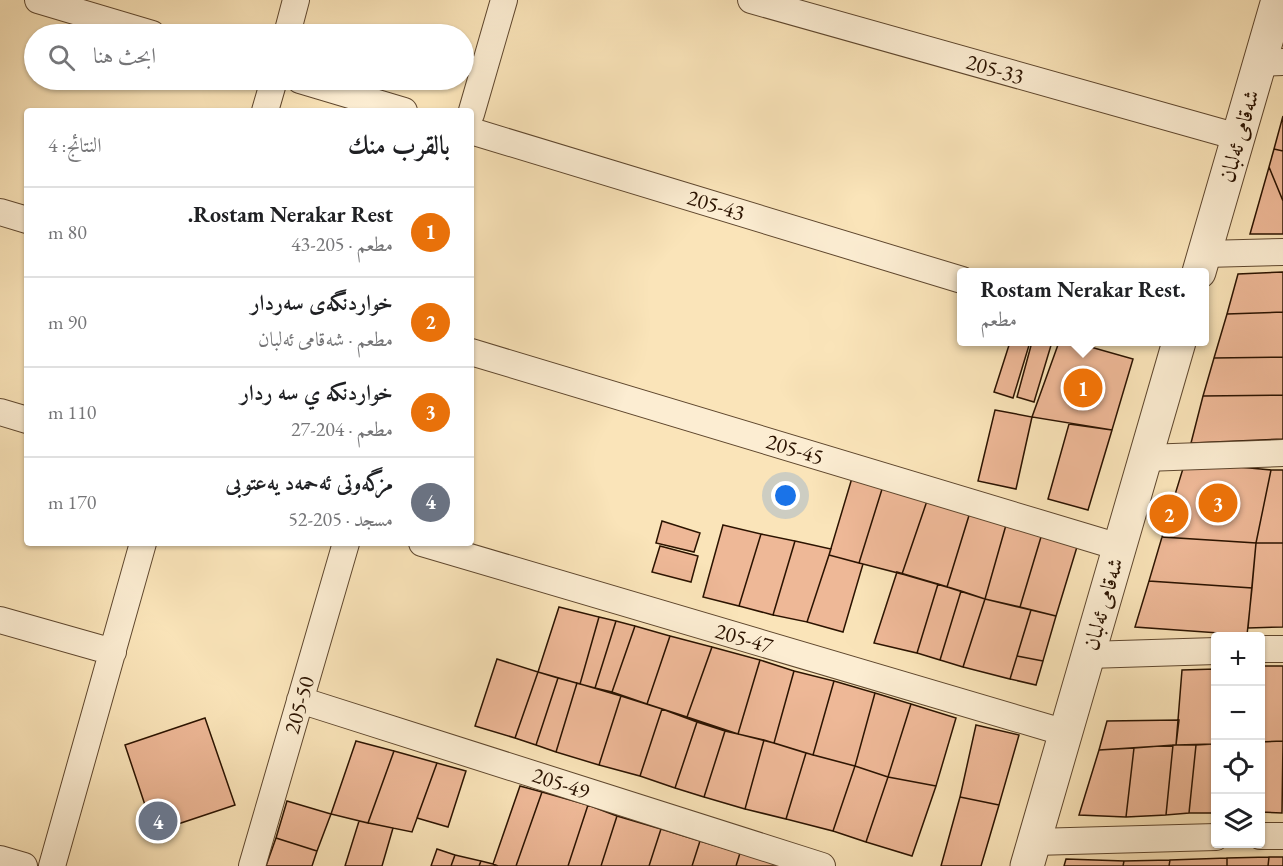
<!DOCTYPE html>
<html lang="ar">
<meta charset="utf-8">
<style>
:root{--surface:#fff;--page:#f2f2f2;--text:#202124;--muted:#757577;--line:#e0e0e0;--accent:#0f766e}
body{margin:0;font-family:"EB Garamond",Amiri,serif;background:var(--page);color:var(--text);direction:rtl}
.controls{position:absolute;right:18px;bottom:18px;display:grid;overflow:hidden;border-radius:6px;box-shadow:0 2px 4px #0004}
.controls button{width:54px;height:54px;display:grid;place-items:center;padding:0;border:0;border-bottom:2px solid var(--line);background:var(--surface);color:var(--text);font:30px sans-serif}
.you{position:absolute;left:786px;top:496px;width:21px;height:21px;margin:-15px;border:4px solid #fff;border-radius:50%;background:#1a73e8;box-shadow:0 0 0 9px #1a73e833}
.badge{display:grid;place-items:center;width:39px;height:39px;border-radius:50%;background:var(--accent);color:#fff;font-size:20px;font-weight:700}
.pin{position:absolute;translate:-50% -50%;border:3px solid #fff;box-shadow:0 2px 6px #0006}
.popup{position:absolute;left:957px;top:268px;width:252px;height:78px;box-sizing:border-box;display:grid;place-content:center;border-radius:6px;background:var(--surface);filter:drop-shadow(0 2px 4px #0005);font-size:20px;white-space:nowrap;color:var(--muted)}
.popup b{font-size:22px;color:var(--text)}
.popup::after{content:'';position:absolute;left:50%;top:100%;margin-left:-12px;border:12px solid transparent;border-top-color:var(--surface)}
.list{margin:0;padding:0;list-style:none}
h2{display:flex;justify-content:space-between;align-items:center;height:78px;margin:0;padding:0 24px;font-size:26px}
h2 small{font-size:20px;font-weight:400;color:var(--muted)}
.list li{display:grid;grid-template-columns:39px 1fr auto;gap:18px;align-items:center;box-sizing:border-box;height:90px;padding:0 24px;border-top:2px solid var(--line)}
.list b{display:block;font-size:22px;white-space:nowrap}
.list p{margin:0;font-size:20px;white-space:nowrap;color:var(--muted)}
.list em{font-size:20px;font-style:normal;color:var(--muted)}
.icon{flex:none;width:33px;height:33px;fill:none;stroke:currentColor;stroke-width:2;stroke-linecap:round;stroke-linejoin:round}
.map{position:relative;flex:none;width:1283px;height:866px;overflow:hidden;direction:ltr}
.search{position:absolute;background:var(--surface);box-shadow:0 2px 4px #0004;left:24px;top:24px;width:450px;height:66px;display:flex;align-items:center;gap:15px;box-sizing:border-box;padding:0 21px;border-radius:33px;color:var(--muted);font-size:22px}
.panel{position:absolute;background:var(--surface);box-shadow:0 2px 4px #0004;left:24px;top:108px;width:450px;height:438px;border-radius:6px;direction:rtl}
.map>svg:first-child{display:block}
</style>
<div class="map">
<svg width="1283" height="866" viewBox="0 0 1283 866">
<rect width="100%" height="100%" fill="#fae4b9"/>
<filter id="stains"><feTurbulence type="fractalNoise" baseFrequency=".00333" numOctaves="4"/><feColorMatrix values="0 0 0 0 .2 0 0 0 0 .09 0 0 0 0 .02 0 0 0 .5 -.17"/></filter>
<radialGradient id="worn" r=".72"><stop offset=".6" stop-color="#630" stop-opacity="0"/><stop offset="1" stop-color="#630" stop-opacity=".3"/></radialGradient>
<path fill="#eeb897" stroke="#2b1300" stroke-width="1.5" d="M1283,116V151L1274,149Z
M1274,149L1283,151V201L1269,167Z
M1269,167L1283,201V234H1250Z
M1283,272V312L1227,314L1238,274Z
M1283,312V357L1214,358L1227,314Z
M1010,342H1030L1013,398L994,392Z
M1032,342H1052L1034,402L1017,397Z
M1059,342H1073L1133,359L1112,430L1032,417Z
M1283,357V395L1203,396L1214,358Z
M1283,395V439L1191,443L1203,396Z
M995,410L1032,417L1016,489L978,481Z
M1069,424L1112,430L1088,510L1048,499Z
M1185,462L1271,470L1256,543L1162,537Z
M1271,470H1283V543H1256Z
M852,478L883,486L859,563L829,555Z
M883,486L928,498L902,574L859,563Z
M928,498L971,509L947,587L902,574Z
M971,509L1008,518L985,599L947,587Z
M1008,518L1044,527L1020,607L985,599Z
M662,521L700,533L694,552L656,543Z
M723,525L761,534L739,606L703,597Z
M1044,527L1080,537L1056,616L1020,607Z
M761,534L795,541L773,615L739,606Z
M1162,537L1256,543L1252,588L1149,581Z
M795,541L831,549L807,622L773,615Z
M1256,543H1283V627L1248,628Z
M660,546L698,556L691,582L652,572Z
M829,555L863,564L843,632L807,622Z
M897,572L938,584L917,653L874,643Z
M1149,581L1252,588L1247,635L1135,627Z
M938,584L961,591L940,660L917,653Z
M961,591L985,599L963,667L940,660Z
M985,599L1031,610L1010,679L963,667Z
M559,607L599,617L580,684L538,672Z
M1031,610L1056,616L1043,661L1017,656Z
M599,617L616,621L595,688L580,684Z
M616,621L635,626L612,692L595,688Z
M635,626L670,636L647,704L612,692Z
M670,636L712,647L687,717L647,704Z
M712,647L760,660L738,734L687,717Z
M1017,656L1043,661L1036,685L1010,679Z
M497,659L538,672L515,738L475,726Z
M760,660L794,671L774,743L738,734Z
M1260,666H1283V741L1260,742Z
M1216,669V722L1214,744L1176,745L1182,670Z
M794,671L834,681L813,755L774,743Z
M538,672L558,678L536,745L515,738Z
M558,678L577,683L556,752L536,745Z
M834,681L875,693L855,766L813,755Z
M577,683L621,696L599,765L556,752Z
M875,693L911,704L888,777L855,766Z
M621,696L662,709L640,776L599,765Z
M911,704L956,718L936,786L888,777Z
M662,709L697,722L675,788L640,776Z
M205,718L235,805L154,832L125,745Z
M1179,720L1176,745L1099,750L1107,721Z
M697,722L725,731L704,797L675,788Z
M976,725L1019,735L999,805L960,797Z
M725,731L764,740L745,809L704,797Z
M764,740L806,753L786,819L745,809Z
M356,741L394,751L368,823L331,814Z
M1283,741L1282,813L1260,812V742Z
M1214,744H1216V813H1189L1196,745Z
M1173,745H1196L1189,813L1166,815Z
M1173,745L1166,815L1126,817L1134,748Z
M1134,748L1126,817L1079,815L1099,750Z
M394,751L437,763L412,832L368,823Z
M806,753L855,766L833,831L786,819Z
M437,763L466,771L448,827L417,818Z
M855,766L888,777L866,842L833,831Z
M888,777L936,786L912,856L866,842Z
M520,786L542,792L516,866H498L493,864Z
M542,792L588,805L568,866H516Z
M960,797L999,805L981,866H941Z
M287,801L331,814L317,851L276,838Z
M588,805L617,816L601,866H568Z
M617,816L661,829L649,866H601Z
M359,821L393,828L382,866H345Z
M661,829L700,841L692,866H649Z
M276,838L317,851L312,866H266Z
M700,841L740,853L736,866H692Z
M437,849L455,855L451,866H431Z
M740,853L780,864L779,866H736Z
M455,855L481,861L479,866H451Z
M1269,857H1283V866H1268Z
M1269,857L1268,866H1227V858Z
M1227,858V866H1169L1170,860Z
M1066,859L1124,861L1123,866H1064Z
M1170,860L1169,866H1123L1124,861Z
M481,861L493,864L498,866H479Z"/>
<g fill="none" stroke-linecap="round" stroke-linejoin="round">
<g stroke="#5f472e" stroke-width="28">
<path id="minor" d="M38,0L152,34
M751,0L1238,137
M287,34L296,0
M1260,63L1283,62
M300,80L404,111
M265,111L274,80
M471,114L504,0
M471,131L962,280
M0,212L27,220
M1205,254L1283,252
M471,352L1119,547
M0,412L27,420
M1145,458L1283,453
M422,543L1066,733
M0,620L113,652
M1260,649H1283
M1088,655L1216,651
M300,700L822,866
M1260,836H1283
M1034,842L1216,837
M0,859L24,866
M52,866L143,543
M252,866L346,543"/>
</g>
<g stroke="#5f472e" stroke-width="35">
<path id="tertiary" d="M1199,272L1278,0
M1027,866L1179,342"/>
</g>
<use href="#minor" stroke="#fcedd2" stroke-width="26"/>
<use href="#tertiary" stroke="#fcedd2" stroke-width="33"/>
</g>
<g text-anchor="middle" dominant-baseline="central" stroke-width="5" stroke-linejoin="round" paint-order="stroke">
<g font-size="22" fill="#2b1300" stroke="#fcedd2">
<text transform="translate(995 69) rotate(16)">205-33</text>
<text transform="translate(1239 136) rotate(-74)">شەقامی ئەلبان</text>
<text transform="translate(716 205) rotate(17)">205-43</text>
<text transform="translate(795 449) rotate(17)">205-45</text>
<text transform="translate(1103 604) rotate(-74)">شەقامی ئەلبان</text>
<text transform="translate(744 638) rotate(16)">205-47</text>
<text transform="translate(299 705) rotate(-74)">205-50</text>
<text transform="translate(561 783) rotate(18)">205-49</text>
</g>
</g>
<rect width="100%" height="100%" filter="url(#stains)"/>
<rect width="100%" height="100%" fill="url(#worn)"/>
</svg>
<div class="controls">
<button>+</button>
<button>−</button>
<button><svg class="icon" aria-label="locate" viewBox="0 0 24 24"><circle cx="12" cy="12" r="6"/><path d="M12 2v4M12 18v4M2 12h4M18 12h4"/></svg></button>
<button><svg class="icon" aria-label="layers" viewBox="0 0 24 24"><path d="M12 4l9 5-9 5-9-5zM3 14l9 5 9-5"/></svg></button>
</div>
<div class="you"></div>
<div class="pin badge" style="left:1083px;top:388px;background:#e8710a">1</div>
<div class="popup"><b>Rostam Nerakar Rest.</b>مطعم</div>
<div class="pin badge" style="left:1169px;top:514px;background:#e8710a">2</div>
<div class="pin badge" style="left:1218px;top:503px;background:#e8710a">3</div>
<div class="pin badge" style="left:158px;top:821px;background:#6b7280">4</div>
<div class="search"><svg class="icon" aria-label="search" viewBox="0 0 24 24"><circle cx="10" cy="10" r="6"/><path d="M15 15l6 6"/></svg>ابحث هنا</div>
<section class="panel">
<h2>بالقرب منك<small>النتائج: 4</small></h2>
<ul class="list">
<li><span class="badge" style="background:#e8710a">1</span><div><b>Rostam Nerakar Rest.</b><p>مطعم · 205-43</p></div><em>80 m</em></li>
<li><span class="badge" style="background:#e8710a">2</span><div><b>خواردنگەی سەردار</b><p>مطعم · شەقامی ئەلبان</p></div><em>90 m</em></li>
<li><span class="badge" style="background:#e8710a">3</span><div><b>خواردنكه ي سه ردار</b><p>مطعم · 204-27</p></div><em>110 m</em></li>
<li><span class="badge" style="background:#6b7280">4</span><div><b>مزگەوتی ئەحمەد یەعتوبی</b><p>مسجد · 205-52</p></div><em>170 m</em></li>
</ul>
</section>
</div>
